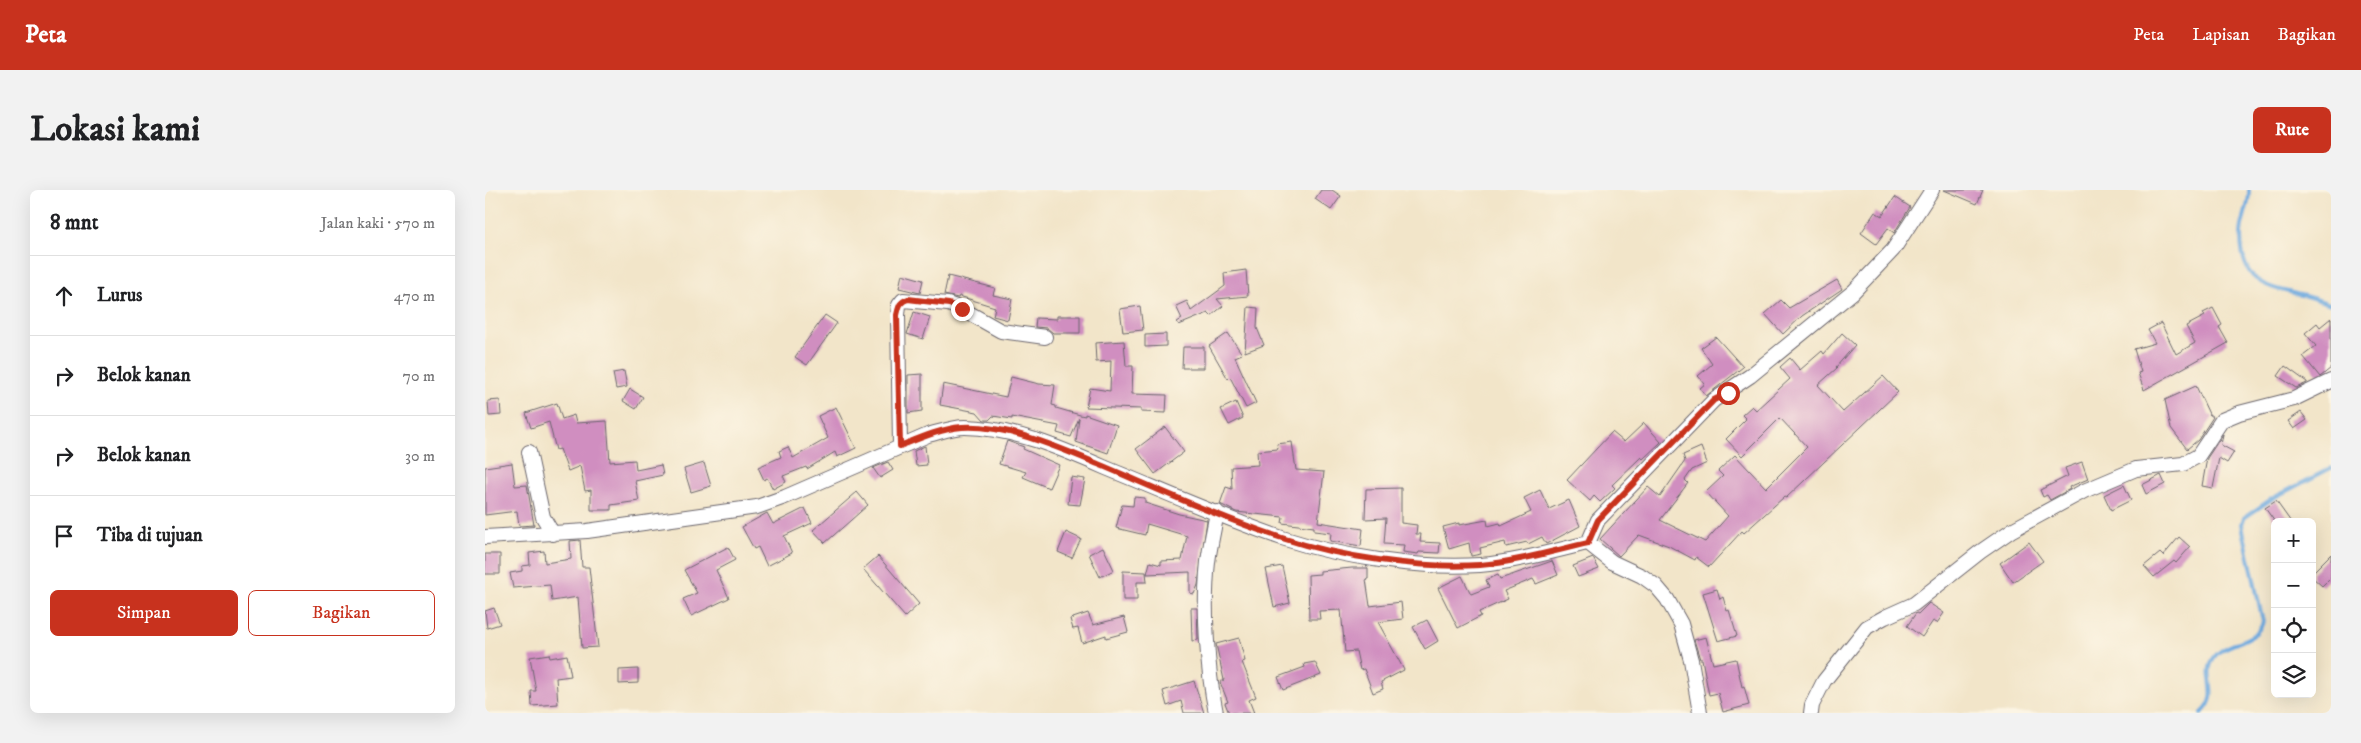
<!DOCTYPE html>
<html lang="id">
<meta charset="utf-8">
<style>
:root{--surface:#fff;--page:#f2f2f2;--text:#202124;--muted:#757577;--line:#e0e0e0;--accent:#c8321e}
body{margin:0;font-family:"IM FELL DW Pica",serif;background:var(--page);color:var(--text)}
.controls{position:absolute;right:15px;bottom:15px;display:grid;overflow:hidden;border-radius:8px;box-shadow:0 5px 20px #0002}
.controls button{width:45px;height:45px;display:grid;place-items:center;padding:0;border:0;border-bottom:1px solid var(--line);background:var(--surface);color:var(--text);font:25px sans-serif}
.stop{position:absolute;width:15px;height:15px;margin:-11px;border:4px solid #c8321e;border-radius:50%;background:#fff}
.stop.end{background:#c8321e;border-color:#fff;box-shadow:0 1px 5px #0008}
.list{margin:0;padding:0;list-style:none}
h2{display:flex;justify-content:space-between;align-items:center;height:65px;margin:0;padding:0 20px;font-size:21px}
h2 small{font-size:16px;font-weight:400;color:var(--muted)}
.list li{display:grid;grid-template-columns:32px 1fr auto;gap:15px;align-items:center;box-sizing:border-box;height:80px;padding:0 20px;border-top:1px solid var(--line)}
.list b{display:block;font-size:19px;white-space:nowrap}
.list em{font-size:16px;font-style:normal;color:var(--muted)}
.actions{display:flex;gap:10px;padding:15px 20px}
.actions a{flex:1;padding:11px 0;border:1px solid var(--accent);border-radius:8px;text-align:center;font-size:18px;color:var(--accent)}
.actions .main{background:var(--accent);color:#fff}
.icon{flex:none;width:28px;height:28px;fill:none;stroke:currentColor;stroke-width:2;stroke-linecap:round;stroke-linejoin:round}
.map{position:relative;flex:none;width:1846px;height:523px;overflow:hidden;border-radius:8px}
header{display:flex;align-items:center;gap:30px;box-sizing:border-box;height:70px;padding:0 25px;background:var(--accent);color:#fff}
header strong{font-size:24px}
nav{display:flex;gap:28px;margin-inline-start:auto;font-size:18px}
.intro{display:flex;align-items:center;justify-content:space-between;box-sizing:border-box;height:120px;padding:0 30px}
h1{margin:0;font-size:35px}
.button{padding:12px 22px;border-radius:8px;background:var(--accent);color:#fff;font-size:18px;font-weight:700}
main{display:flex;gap:30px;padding:0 30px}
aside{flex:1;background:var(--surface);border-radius:8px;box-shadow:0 5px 20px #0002}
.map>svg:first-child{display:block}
</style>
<header>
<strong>Peta</strong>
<nav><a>Peta</a><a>Lapisan</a><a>Bagikan</a></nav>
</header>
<div class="intro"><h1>Lokasi kami</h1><a class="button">Rute</a></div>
<main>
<aside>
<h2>8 mnt<small>Jalan kaki · 570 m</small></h2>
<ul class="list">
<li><svg class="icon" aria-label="ahead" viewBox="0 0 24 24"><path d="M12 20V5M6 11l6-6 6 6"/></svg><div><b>Lurus</b></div><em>470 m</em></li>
<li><svg class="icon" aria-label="right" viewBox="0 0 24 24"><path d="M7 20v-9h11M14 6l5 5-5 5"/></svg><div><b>Belok kanan</b></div><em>70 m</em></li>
<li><svg class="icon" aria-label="right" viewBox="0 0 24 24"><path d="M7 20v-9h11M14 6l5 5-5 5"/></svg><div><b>Belok kanan</b></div><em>30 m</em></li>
<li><svg class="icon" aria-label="arrive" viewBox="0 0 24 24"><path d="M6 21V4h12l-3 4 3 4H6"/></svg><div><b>Tiba di tujuan</b></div></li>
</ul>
<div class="actions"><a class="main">Simpan</a><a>Bagikan</a></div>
</aside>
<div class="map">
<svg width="1846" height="523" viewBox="0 0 1846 523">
<rect width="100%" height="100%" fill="#fcf5e5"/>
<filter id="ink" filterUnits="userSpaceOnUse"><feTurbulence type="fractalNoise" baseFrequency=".02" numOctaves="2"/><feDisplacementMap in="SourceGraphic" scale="10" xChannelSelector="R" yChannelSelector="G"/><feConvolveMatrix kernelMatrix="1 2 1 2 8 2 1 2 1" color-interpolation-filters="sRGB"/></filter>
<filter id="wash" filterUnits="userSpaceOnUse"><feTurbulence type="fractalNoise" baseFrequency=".0096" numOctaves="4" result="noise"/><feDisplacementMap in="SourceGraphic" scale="20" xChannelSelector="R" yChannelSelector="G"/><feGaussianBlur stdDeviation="1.12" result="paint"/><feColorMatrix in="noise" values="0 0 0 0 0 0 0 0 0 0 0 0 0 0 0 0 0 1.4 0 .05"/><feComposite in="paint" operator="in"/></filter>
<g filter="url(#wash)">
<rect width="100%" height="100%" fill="#f2e5c9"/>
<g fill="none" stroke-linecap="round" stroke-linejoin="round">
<path stroke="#6faadf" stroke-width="4" d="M1764,0C1765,16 1756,29 1756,45C1756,93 1778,96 1816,105C1826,107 1836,111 1846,114
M1717,523C1737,504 1718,490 1727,471C1737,450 1771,455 1778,432L1758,340L1757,334L1759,328L1788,308L1846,278"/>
</g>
<g id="blocks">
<path fill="#d08ec0" d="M836,0H847L856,6L846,20L830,9Z
M1459,0H1498L1492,14Z
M1410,7L1425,17L1409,43L1403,38L1391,54L1376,43L1390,22L1397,26Z
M761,80L763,106L732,109L738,116L726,126L723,123L694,135L692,132L697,129L691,116L702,111L706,121L740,96L739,83Z
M417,84L438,90L435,103L414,98Z
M463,86L510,98L508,105L527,109L523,130L508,126L510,117L474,106L473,108L459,105Z
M1352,90L1357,99L1317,126L1298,144L1280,124L1296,110L1304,118Z
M655,116L658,140L638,142L635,119Z
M763,117L773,118L772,138L779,155L760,162Z
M1728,118L1737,135L1734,137L1743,153L1659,200L1653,183L1656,182L1649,159L1670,153L1663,140L1676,133L1691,164L1710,153L1701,136L1720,126L1718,123Z
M429,122L445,127L438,149L422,144Z
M340,125L352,133L322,175L310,167Z
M572,126H595V143H568L562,138L550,137L551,128L572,129Z
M1846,128V178L1835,187L1818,166L1831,156L1820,143L1832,133L1835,137Z
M743,143L757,164L750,167L771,213L761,218L745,187L743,189L724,156Z
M1357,143L1370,155L1351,177L1352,178L1333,195L1358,222L1398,186L1413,202L1301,308L1299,307L1259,343L1257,341L1224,377L1211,367L1210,370L1184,356L1154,345L1134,366L1115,349L1163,297L1175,307L1200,271L1198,265L1216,257L1222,273L1207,280L1200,290L1203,293L1175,330L1220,352L1243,326L1221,302L1238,286L1233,281L1250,265L1281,298L1322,257L1295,228L1257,266L1241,249L1261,229L1257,225L1267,216L1271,220L1305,189L1295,177L1305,168L1315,180L1337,161L1339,164Z
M681,144V156L660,157V145Z
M1231,147L1258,177L1221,206L1215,198L1220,194L1213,186L1227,174L1216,158Z
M639,151L641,176H648L647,204L682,205L681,223L656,222V219L601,217L605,198L625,201L626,171L611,172L610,153Z
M698,157H719V178H697Z
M1800,176L1822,192V193L1811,198L1793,186Z
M139,181L142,197L131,199L128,183Z
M437,184V221L423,223V185Z
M526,187L554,194L570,195L567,215L571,216V218L595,225L600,226V224L632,235L623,263L591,252L594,228L586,247L572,243L574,236L527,227V229L508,226L504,230H499L492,222L455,215L458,194L521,207Z
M1711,196L1724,224L1728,227L1713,250L1702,259L1686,238L1680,210Z
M145,199L158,207L151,219L138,211Z
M15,210L16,225L4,226L3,211Z
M751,212L758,228L744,235L736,219Z
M72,213L77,229L89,225L91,233L122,231L125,272L150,270L151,280L176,275L178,285L150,291L154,311L126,315V320H106V300L100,301L95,276L83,281L75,259L71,260L64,232L46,238L41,223Z
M351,217L371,258L352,267L350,262L322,279L321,277L298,286L301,292L288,299L282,288L279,290L273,277L296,267L294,261L303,257L308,268L343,248L333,226Z
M1816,222L1822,230L1809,239L1803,231Z
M1159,233L1176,252L1158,269L1156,267L1127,295L1130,298L1115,312L1109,306L1105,311L1082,290L1127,242L1139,252Z
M680,237L699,262L670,284L651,259Z
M1738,244L1736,255L1749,262L1742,273L1734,268L1728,298L1717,296L1722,268Z
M522,251L539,257L538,259L574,275L564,298L538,287L541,282L514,274Z
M807,252L811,280L839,282L833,332L878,339L876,356L845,351L846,343L829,341V337L797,333L798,327L751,322L735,314L741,297L747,299L746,277L773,275L772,261L793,259L792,254Z
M440,256L442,275L431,276L429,261Z
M403,272L408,280L395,288L388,278Z
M1597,272L1603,289L1584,297L1585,299L1565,310L1562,305L1558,307L1555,300L1583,286L1580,278Z
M27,273L30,296L42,295L49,335L34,336L32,321L0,325V277Z
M219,273L226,296L206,302L199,279Z
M1676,285L1680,294L1661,304L1657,295Z
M586,287L600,289L595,315L583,314Z
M1639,295L1646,310L1626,320L1619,305Z
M916,298V333L932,335L931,344H936L935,352L955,353L954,363L934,362L933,364L918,362L919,355L899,354L901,328L880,329L881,299Z
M1055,300L1064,319L1084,310L1095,336L1061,354L1057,347L1043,354L1042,352L1021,357L1020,352L995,358L996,364L986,366L984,353L964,359L958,337L974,333V335L1002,330L1003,336L1015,333L1016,336L1046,322L1039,308Z
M372,302L383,315L340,353L328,340Z
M649,307L660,308V313L694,324L722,330L713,395L709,404L705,403V382L662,384L665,372L676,375V371L697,370L702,346L662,334L660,345L631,338L637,315L648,316Z
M1791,311L1806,332H1790L1780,318Z
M320,318L327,333L299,346L307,363L282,376L273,357L269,359L257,337L282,323L288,334Z
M581,342L596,349L587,368L573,362Z
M1694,347L1705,357L1691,373L1689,371L1669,387L1659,376L1675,363L1678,366Z
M95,350L97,377H104L113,457L97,458L93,407L67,411L65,395L28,398L25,383L37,381V376L45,375L44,363L59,361L60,373L86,369L85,351Z
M1544,352L1558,371L1528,392L1515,373Z
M243,357L250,370L231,380L244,408L206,426L198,409L212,403L199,380Z
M618,357L629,380L615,387L604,364Z
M0,364H15V384H0Z
M1846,364V387L1837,396L1827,387V383Z
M393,366L434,414L420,427L378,379Z
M1108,368L1114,379L1093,387L1088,376Z
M1067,371L1073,385L1051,394L1048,389L1019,401L1023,409L994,422L996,426L973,438L953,398L977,386L986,404L1004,397L1001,390L1013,385L1015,389Z
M797,376L805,413L789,417L781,379Z
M867,378H883V389H881L885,416L916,412L918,429L893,432L919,480L896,492L898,499L888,503L879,479L875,480L871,461L860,462L856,420L834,421L835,429H824L823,385L835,384V381Z
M638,381L661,382L662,392H652V410H638Z
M1232,399L1235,409L1238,407L1242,421L1244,420L1252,446L1233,451L1218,403Z
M1444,413L1459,423L1452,433L1448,431L1437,447L1422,436L1431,423L1433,424Z
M9,418L15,434L2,438L0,421Z
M706,418H712L713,450L707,451Z
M603,423L608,435L639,427L643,442L621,448V445L597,453L593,438L588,439L585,429Z
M942,430L953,451L940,459L928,437Z
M1221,447L1228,474L1251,469L1257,497L1259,496L1264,515L1238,522L1233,503L1224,505L1217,469H1215L1209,450Z
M754,448L760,471L757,472L771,507L764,510L769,523H744L740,513L743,512L735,492L739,490L731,454Z
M64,464L65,468L82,465L86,486L71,488L73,514L47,516L46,501H51L45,467Z
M830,472L836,485L798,500L793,487L820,477L819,474Z
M153,479V493L134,494V480Z
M709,491L719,523H699L696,511L682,516L678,501Z"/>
</g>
</g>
<g filter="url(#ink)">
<use href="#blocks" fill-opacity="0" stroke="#6b666d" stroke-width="1"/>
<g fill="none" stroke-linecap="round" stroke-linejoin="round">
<g stroke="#6b666d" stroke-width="16">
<path id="minor" d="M415,256L413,125L414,115L418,110L463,114L477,119L516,141L560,147
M44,262L58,327L68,344
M0,347L102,341L272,317L300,307L443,245C455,242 468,237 480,237C529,238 577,259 621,278C680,302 738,328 797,348C856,367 934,379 995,375C1031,372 1068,361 1103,353L1127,372L1157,386L1171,396L1182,409L1196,434L1206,470L1215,523
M1103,353L1113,330L1229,210L1265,186L1368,102L1408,60L1447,0
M731,523C722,479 718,417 723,372C725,356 729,339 732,322
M1326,523L1327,515L1339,491L1382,437L1400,427L1429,414L1495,362L1527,340L1599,301L1651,279L1698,274L1713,266L1737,230L1754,223L1809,209L1846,191"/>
</g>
<use href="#minor" stroke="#fff" stroke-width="14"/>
</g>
</g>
<g fill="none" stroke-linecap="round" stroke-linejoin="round" filter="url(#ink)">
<path stroke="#c8321e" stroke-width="6" d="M477,119L464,114L423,109C414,112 414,117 412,125L415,256C435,248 455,239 477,237C522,234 577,259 618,276C677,301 736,328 797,348C854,367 935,379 995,375C1031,372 1068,361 1103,353L1113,330L1229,210L1243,203"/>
</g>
</svg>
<div class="controls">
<button>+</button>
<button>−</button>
<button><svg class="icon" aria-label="locate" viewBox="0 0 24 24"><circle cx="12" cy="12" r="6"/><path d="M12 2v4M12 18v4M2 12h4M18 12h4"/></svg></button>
<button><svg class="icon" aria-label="layers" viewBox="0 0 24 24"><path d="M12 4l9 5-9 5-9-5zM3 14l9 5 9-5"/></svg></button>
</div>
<div class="stop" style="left:1243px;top:203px"></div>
<div class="stop end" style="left:477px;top:119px"></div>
</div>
</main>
